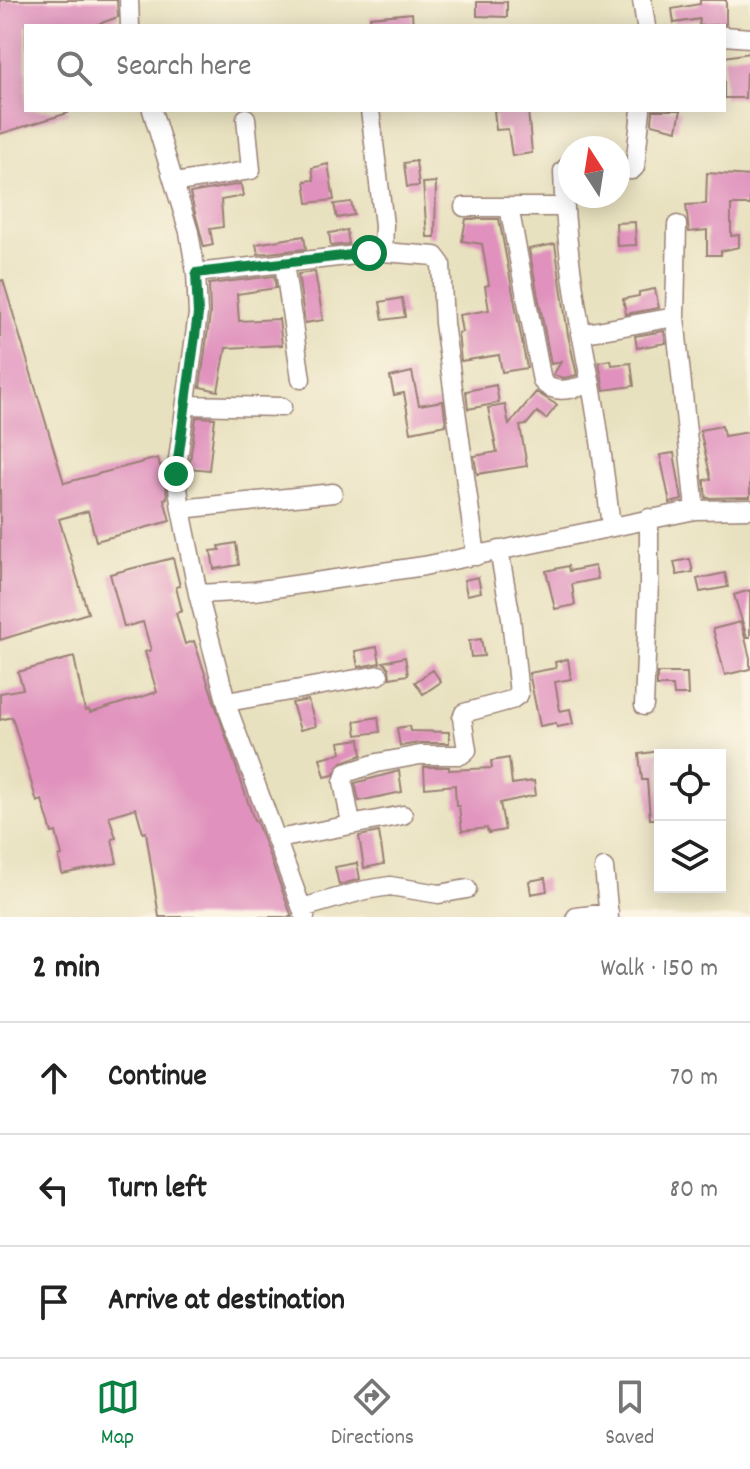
<!DOCTYPE html>
<meta charset="utf-8">
<style>
:root{--surface:#fff;--page:#f6f6f6;--text:#222;--muted:#767676;--line:#e0e0e0;--accent:#0b8043}
body{margin:0;font-family:Dekko,sans-serif;background:var(--page);color:var(--text)}
.controls{position:absolute;right:24px;bottom:24px;display:grid;overflow:hidden;border-radius:0px;box-shadow:0 4px 20px #0003}
.controls button{width:72px;height:72px;display:grid;place-items:center;padding:0;border:0;border-bottom:2px solid var(--line);background:var(--surface);color:var(--text);font:40px sans-serif}
.compass{position:absolute;left:558px;top:136px;width:72px;height:72px;border-radius:50%;background:var(--surface);box-shadow:0 4px 20px #0003;rotate:348deg}
.stop{position:absolute;width:24px;height:24px;margin:-18px;border:6px solid #0b8043;border-radius:50%;background:#fff}
.stop.end{background:#0b8043;border-color:#fff;box-shadow:0 2px 8px #0008}
.list{margin:0;padding:0;list-style:none}
h2{display:flex;justify-content:space-between;align-items:center;height:104px;margin:0;padding:0 32px;font-size:34px}
h2 small{font-size:26px;font-weight:400;color:var(--muted)}
.list li{display:grid;grid-template-columns:52px 1fr auto;gap:24px;align-items:center;box-sizing:border-box;height:112px;padding:0 32px;border-top:2px solid var(--line)}
.list b{display:block;font-size:30px;white-space:nowrap}
.list em{font-size:26px;font-style:normal;color:var(--muted)}
.icon{flex:none;width:44px;height:44px;fill:none;stroke:currentColor;stroke-width:2;stroke-linecap:round;stroke-linejoin:round}
.map{position:relative;flex:none;width:750px;height:917px;overflow:hidden}
.search{position:absolute;background:var(--surface);box-shadow:0 4px 20px #0003;left:24px;right:24px;top:24px;height:88px;display:flex;align-items:center;gap:20px;box-sizing:border-box;padding:0 28px;border-radius:0px;color:var(--muted);font-size:30px}
.sheet{height:440px;background:var(--surface)}
nav{display:flex;justify-content:space-around;align-items:center;box-sizing:border-box;height:112px;border-top:2px solid var(--line);background:var(--surface);font-size:22px;color:var(--muted)}
nav a{display:grid;justify-items:center;gap:4px}
nav .on{color:var(--accent)}
.map>svg:first-child{display:block}
</style>
<div class="map">
<svg width="750" height="917" viewBox="0 0 750 917">
<rect width="100%" height="100%" fill="#fcf5e5"/>
<filter id="ink" filterUnits="userSpaceOnUse"><feTurbulence type="fractalNoise" baseFrequency=".0125" numOctaves="2"/><feDisplacementMap in="SourceGraphic" scale="16" xChannelSelector="R" yChannelSelector="G"/><feConvolveMatrix kernelMatrix="1 2 1 2 8 2 1 2 1" color-interpolation-filters="sRGB"/></filter>
<filter id="wash" filterUnits="userSpaceOnUse"><feTurbulence type="fractalNoise" baseFrequency=".006" numOctaves="4" result="noise"/><feDisplacementMap in="SourceGraphic" scale="32" xChannelSelector="R" yChannelSelector="G"/><feGaussianBlur stdDeviation="1.8" result="paint"/><feColorMatrix in="noise" values="0 0 0 0 0 0 0 0 0 0 0 0 0 0 0 0 0 1.4 0 .05"/><feComposite in="paint" operator="in"/></filter>
<g filter="url(#wash)">
<rect width="100%" height="100%" fill="#e8e1bf"/>
<g id="blocks">
<path fill="#e091bd" d="M0,0H117L118,17L93,26H26V110H68V113L0,134Z
M700,0H726V24L699,26L700,19L674,23L672,9L700,4Z
M477,2H507V17L477,16Z
M412,13L413,26H371L370,17Z
M750,53V72L746,73L745,98H724V57Z
M494,110H528L532,153L512,156L508,129L496,130Z
M653,110H681L677,130L652,124Z
M416,161L419,186L407,187L404,163Z
M328,164L334,200L308,203L305,181L314,180L312,168Z
M707,173L750,176V205H731V236L739,235V247L721,251V255H707V230L689,232L686,205L706,204Z
M436,182L435,237H427L423,183Z
M241,184L243,196L221,200L223,227L210,229L213,245L204,247L190,193Z
M351,202L354,215L337,218L334,204Z
M466,219H499L527,368L502,372L499,355L461,361L458,333L462,332L459,315L489,310L485,286L489,285L482,244L462,241Z
M635,222L636,245L617,246L616,223Z
M347,230L349,244L331,246L329,233Z
M304,236L306,249L258,254L256,244Z
M555,244L568,335L577,375L564,378L553,375L561,362L551,364L529,249Z
M315,272L323,320L305,323L298,274Z
M274,276L276,288L237,294L239,321L279,319L282,345L226,348L218,391L200,387L210,315L209,284Z
M3,280L64,483L158,458L160,466L164,465L165,467L167,498L164,499L170,521L96,541L88,511L59,519L88,613L0,640V281Z
M655,289L659,308L626,314L623,299L639,296V292Z
M402,298L405,317L383,320L380,302Z
M664,331L666,343L637,348L635,336Z
M611,360L612,365L631,363L634,386L604,390L599,362Z
M412,372L419,405L443,401L446,425L411,432L404,393L394,395L390,377Z
M496,385L499,403L468,409L466,391Z
M536,392L557,405L546,419L537,412L526,425L520,426L527,466L477,474L474,456L497,452L488,408L505,405L509,425Z
M196,417L215,418L209,470L189,468Z
M722,426L724,436L750,432V497L706,498L704,480L711,479L700,430Z
M674,453L682,500L670,503L660,455Z
M236,543L239,565L214,569L211,551L220,550L219,546Z
M173,558L180,586L176,587L182,611L176,613L185,644L194,641L254,820H256L292,917H159L146,832L143,833L136,808L109,816L116,838L112,839L117,863L62,874L59,857L62,856L56,832L52,833L42,800L37,802L12,717L0,720V693L23,689L18,672L74,657L85,711L89,710L90,713L157,692L145,652L151,650L143,622L124,627L110,574Z
M690,559L693,572L677,575L674,562Z
M568,566L569,571L595,566L598,579L572,584L575,605L555,609L546,571Z
M725,573L728,587L700,592L697,579Z
M478,577L481,592L467,595L464,580Z
M750,590V637H747L734,595Z
M741,622L750,658V669L725,675L713,629Z
M481,639L484,656L471,657L469,641Z
M377,647L380,663L358,667L355,651Z
M405,657L408,675L390,678L389,668L383,662Z
M568,659L571,679L555,682L560,711L570,709L573,724L557,727L556,723L540,726L529,673L556,668L555,662Z
M433,670L441,682L423,694L415,682Z
M657,673H687L688,695H674L673,686H657Z
M308,700L316,726L300,730L292,703Z
M378,717L380,732L357,735L355,721Z
M409,726L410,731L449,732V743H420L400,746L397,728Z
M360,739L362,755L342,762L333,775L325,777L320,758L341,753L339,742Z
M660,751V819H650L647,780H642L639,754Z
M509,758L512,784L534,781L536,795L500,803L505,830L488,833L487,828L462,831L459,806H456L455,785L425,788L424,767H449V770L492,768L491,761Z
M399,771L402,792L359,801L355,783Z
M379,832L384,864L364,868L359,836Z
M357,863L360,879L339,885L335,867Z
M545,878L547,891L531,894L529,881Z"/>
</g>
</g>
<g filter="url(#ink)">
<use href="#blocks" fill-opacity="0" stroke="#998075" stroke-width="2"/>
<g fill="none" stroke-linecap="round" stroke-linejoin="round">
<g stroke="#998075" stroke-width="21">
<path id="minor" d="M129,0L130,26
M642,0L646,26
M724,36L750,38
M152,110L189,232L196,273L198,314L176,474L181,509L198,594L254,591L424,566L695,510L750,509
M570,164L563,171C565,244 577,314 591,385C600,432 605,479 611,526
M618,170H632L635,167L641,110
M174,183L251,170L246,118
M464,207H564
M509,207L542,381C554,396 574,388 591,384
M677,225L675,317L695,510
M383,252L435,256L441,264L444,323L476,556
M284,263L301,379
M196,273L383,252L384,225L370,110
M580,334L675,317
M186,405L282,407
M181,509L333,493
M198,594L229,712L305,917
M227,702L379,675
M644,706L649,583V518
M351,823L343,782L346,773L377,763L420,755H461L467,750L462,718L464,713L511,700L519,694L511,618L499,550
M278,839L403,815
M604,868L609,917
M302,908L365,890L390,886L439,894L467,889
M576,917L609,913"/>
</g>
<use href="#minor" stroke="#fff" stroke-width="18"/>
</g>
</g>
<g fill="none" stroke-linecap="round" stroke-linejoin="round" filter="url(#ink)">
<path stroke="#0b8043" stroke-width="10" d="M176,474L198,314L196,273L369,253"/>
</g>
</svg>
<div class="controls">
<button><svg class="icon" aria-label="locate" viewBox="0 0 24 24"><circle cx="12" cy="12" r="6"/><path d="M12 2v4M12 18v4M2 12h4M18 12h4"/></svg></button>
<button><svg class="icon" aria-label="layers" viewBox="0 0 24 24"><path d="M12 4l9 5-9 5-9-5zM3 14l9 5 9-5"/></svg></button>
</div>
<svg class="compass" viewBox="-18 -18 36 36"><path d="M0-13l5 13h-10z" fill="#e53935"/><path d="M0 13l5-13h-10z" fill="#767676"/></svg>
<div class="stop" style="left:369px;top:253px"></div>
<div class="stop end" style="left:176px;top:474px"></div>
<div class="search"><svg class="icon" aria-label="search" viewBox="0 0 24 24"><circle cx="10" cy="10" r="6"/><path d="M15 15l6 6"/></svg>Search here</div>
</div>
<section class="sheet">
<h2>2 min<small>Walk · 150 m</small></h2>
<ul class="list">
<li><svg class="icon" aria-label="ahead" viewBox="0 0 24 24"><path d="M12 20V5M6 11l6-6 6 6"/></svg><div><b>Continue</b></div><em>70 m</em></li>
<li><svg class="icon" aria-label="left" viewBox="0 0 24 24"><path d="M17 20v-9H6M10 6l-5 5 5 5"/></svg><div><b>Turn left</b></div><em>80 m</em></li>
<li><svg class="icon" aria-label="arrive" viewBox="0 0 24 24"><path d="M6 21V4h12l-3 4 3 4H6"/></svg><div><b>Arrive at destination</b></div></li>
</ul>
</section>
<nav>
<a class="on"><svg class="icon" aria-label="map" viewBox="0 0 24 24"><path d="M3 6l6-2 6 2 6-2v14l-6 2-6-2-6 2zM9 4v14M15 6v14"/></svg>Map</a>
<a><svg class="icon" aria-label="directions" viewBox="0 0 24 24"><path d="M12 3l9 9-9 9-9-9zM9 14v-3h6M13 9l2 2-2 2"/></svg>Directions</a>
<a><svg class="icon" aria-label="saved" viewBox="0 0 24 24"><path d="M7 4h10v16l-5-4-5 4z"/></svg>Saved</a>
</nav>
